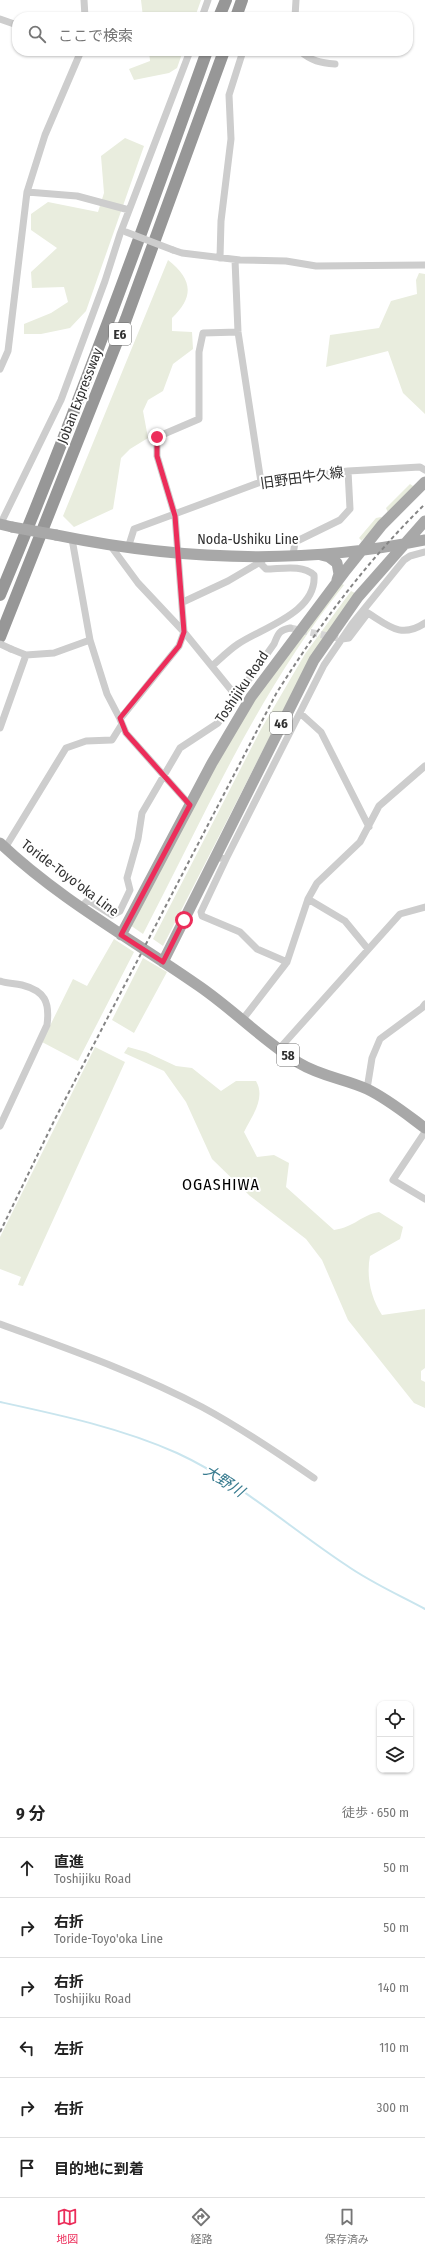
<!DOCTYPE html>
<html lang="ja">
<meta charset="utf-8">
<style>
:root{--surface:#fff;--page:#f2f2f2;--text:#222;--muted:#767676;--line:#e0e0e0;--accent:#ec2d5a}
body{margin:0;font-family:"Fira Sans Condensed","Noto Sans JP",sans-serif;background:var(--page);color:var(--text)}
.controls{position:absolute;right:12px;bottom:12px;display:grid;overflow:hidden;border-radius:8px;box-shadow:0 1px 3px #0004}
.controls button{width:36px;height:36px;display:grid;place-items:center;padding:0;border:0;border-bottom:1px solid var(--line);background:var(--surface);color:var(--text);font:20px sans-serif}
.stop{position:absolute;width:12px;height:12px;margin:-9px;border:3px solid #ec2d5a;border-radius:50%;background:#fff}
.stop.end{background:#ec2d5a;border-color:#fff;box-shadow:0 1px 4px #0008}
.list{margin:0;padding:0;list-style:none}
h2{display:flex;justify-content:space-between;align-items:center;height:52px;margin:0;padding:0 16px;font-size:17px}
h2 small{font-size:13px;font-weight:400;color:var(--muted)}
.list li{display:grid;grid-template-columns:26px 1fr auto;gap:12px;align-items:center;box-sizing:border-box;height:60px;padding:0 16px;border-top:1px solid var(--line)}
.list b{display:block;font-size:15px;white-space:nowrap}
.list p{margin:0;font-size:13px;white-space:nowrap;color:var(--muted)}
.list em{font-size:13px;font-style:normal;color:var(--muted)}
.icon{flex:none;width:22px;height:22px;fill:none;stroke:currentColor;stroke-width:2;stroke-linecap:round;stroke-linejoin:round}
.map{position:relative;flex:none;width:425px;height:1785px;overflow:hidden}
.search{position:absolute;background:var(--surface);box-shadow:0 1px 3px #0004;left:12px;right:12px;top:12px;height:44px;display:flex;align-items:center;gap:10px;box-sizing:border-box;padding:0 14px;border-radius:16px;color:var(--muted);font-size:15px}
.sheet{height:412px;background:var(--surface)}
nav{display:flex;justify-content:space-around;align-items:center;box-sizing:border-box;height:56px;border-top:1px solid var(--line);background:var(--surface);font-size:11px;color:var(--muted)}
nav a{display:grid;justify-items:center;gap:2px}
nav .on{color:var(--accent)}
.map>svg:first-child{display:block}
</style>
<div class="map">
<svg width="425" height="1785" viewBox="0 0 425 1785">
<rect width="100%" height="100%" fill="#fff"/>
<path fill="#e9edde" d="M141,0H201L195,17H143Z
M149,51H183L177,68L169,73L134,80L129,69L150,61Z
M125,138L144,146L86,311L70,328L41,334H24V324L51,313L68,302L64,287L32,288L31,272L57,248L31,230V214L48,202L98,212L104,193L101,156Z
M168,260C192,279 195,296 172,318V331L192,332L193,349L173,364L163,391L148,400L143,411L148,438L130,449L121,458L113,509L74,527L63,516Z
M419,273L425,274V414L403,393L388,351L326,367L330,335L379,328L391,301L417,294L416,280Z
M417,483L389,515L386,508L410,484L413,486Z
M381,517L384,520L360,542L362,541L359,538L376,518Z
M340,583L344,585C259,690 205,815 143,934L130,925L242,716Z
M351,591L355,593L316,652L289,699L163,946L153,939L260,731L305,654Z
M114,939L134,952L78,1061L42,1042L73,979L87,986Z
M143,958L167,972L134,1033L112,1020Z
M95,1047L125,1062L23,1286L18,1285L21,1277L0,1269V1237Z
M128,1047L146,1052L176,1066L192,1068L221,1091L236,1081H256C266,1098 252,1116 244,1132L257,1157L274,1155L289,1163L286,1187L334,1230C355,1227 361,1215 379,1212L403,1227L400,1239L370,1256C366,1277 371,1298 382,1315L425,1309V1368L421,1371V1380L425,1382V1408L414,1403L348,1320L322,1260L306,1239L250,1196L212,1159L186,1102L164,1071L124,1053Z"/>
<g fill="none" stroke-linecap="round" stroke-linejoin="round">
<path stroke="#c9e5ee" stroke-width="2" d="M0,1402C60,1415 121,1428 177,1453C238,1481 290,1528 346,1565C370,1582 399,1595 425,1609"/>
<path stroke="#d6d6d6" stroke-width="7" stroke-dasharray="7 3.5" stroke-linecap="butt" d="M290,628L342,639"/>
<path stroke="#cdcdcd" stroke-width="7" d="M84,0L85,17
M202,17L208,0
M295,17L296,0
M0,19L17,25
M300,51C311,61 321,63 335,64
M27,192L77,196L129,210
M173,250L182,253L240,260L286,261L316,266L425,265
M220,258L221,221L231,139L229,95L243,51
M235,260L238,332L261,482
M0,369L8,351L27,192L45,135L81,51
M0,525L61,400L105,281L120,234L190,51
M110,545L138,583L184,632L236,696
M128,548L134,529L261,482L348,471L420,467L425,470
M293,555L295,542L340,520L350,509L348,471
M183,602L228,581L262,561
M342,639L349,638L368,613C389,626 401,639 425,623
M90,640L107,694L120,719
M11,649L26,655
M212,666C220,659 229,650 238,644C261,628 317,613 314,575C302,564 281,569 266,569L260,563
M300,713L321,732L369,827
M0,728L26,655L54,653L90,640L72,539
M190,805L126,733L120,719L179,646L184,632L175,516L157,456V437L199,419V352L203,333L238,332
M5,848L66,748L86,741L112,740L122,724
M214,857L226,859L324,665L352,624L404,560L410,556L425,552
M226,859L201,912L202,916L240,932L257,949L287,962
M308,899L345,921L368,949
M80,908L88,900L112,915L120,911L130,890L127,878L138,839L142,813L180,748L218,723L274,644C278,634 279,630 290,628
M0,981C7,984 14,983 22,985C45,991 50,1002 47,1025L0,1126
M243,1019L287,962L308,899L317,883L360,842L379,806L425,766
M279,1049L400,914L425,907
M367,1089L372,1058L380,1039L422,1008L425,1004
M425,1132L393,1180L425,1199
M0,1324C68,1349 138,1373 202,1407C241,1428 278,1453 314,1478"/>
<path stroke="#a8a8a8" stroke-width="11" d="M0,524L12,527
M56,535C177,560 304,565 425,540
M321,555L329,557L337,563L339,574L337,580
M0,843C59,899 130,938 196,984C232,1008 263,1041 299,1063C320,1076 345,1079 367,1089C388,1099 406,1114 425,1128
M121,935L212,763L251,697L346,570L382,525L425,482
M163,962L314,660L358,597L425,521"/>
<path stroke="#979797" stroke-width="12" d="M219,17L226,0
M236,17L242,0
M0,595C75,416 142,233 207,51
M0,637L126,319L224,51"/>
<path stroke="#858585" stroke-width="2" stroke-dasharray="4 3" stroke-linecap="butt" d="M0,1232L55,1119L276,694C319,625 367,561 425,504"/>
<path stroke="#cdcdcd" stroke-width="7" d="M126,232L173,250
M0,644L11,649"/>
<path stroke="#a8a8a8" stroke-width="11" d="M12,527L56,535"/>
</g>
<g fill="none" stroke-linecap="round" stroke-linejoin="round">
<path stroke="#ec2d5a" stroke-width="5" d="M157,437V456L175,516L184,632L179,646L120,718L126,733L190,805L121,935L163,962L184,920"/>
</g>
<g text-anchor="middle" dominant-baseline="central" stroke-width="4" stroke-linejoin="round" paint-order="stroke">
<g fill="#fff" stroke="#6e6e6e" stroke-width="1">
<rect x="109" y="323" width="22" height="22" rx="3"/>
<rect x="270" y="712" width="22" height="22" rx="3"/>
<rect x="277" y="1044" width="22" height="22" rx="3"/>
</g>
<g font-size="13" font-weight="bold" fill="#303030">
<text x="120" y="334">E6</text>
<text x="281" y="723">46</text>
<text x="288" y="1055">58</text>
</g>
<g font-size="14" fill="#303030" stroke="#fff">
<text transform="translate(80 396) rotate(-69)">Joban Expressway</text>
<text transform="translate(302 478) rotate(-8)">旧野田牛久線</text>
<text x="248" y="539">Noda-Ushiku Line</text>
<text transform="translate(242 687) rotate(-56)">Toshijiku Road</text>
<text transform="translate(70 878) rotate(37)">Toride-Toyo'oka Line</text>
</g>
<g font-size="15" font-style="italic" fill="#387b8f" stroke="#fff">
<text transform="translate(224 1481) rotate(33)">大野川</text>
</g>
<g font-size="16" letter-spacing="1" fill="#000" stroke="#fff">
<text x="221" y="1184">OGASHIWA</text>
</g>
</g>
</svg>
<div class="controls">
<button><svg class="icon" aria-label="locate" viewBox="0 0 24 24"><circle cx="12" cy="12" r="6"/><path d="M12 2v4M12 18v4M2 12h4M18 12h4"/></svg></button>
<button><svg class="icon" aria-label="layers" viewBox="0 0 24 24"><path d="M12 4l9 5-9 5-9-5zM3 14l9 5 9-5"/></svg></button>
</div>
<div class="stop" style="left:184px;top:920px"></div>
<div class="stop end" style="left:157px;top:437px"></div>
<div class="search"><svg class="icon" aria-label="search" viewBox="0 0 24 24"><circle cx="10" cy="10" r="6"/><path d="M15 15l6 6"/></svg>ここで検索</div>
</div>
<section class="sheet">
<h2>9 分<small>徒歩 · 650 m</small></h2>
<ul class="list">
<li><svg class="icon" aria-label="ahead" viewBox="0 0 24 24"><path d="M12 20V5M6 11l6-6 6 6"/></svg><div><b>直進</b><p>Toshijiku Road</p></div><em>50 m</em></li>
<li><svg class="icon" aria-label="right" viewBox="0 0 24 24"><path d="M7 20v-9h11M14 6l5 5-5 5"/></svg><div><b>右折</b><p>Toride-Toyo'oka Line</p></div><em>50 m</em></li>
<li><svg class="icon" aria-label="right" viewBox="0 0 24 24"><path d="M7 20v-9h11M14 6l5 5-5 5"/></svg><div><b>右折</b><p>Toshijiku Road</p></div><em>140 m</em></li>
<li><svg class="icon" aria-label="left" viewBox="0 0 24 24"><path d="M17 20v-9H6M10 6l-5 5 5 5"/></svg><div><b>左折</b></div><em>110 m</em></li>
<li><svg class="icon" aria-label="right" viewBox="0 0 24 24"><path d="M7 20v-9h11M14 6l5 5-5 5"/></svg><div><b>右折</b></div><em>300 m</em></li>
<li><svg class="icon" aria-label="arrive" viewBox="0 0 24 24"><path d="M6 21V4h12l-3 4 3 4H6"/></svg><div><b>目的地に到着</b></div></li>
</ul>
</section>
<nav>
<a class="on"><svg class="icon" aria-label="map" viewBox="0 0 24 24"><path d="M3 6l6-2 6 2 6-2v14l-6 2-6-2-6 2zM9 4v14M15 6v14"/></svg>地図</a>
<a><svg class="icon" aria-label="directions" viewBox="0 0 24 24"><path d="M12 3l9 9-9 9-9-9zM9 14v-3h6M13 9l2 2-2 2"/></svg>経路</a>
<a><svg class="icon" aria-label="saved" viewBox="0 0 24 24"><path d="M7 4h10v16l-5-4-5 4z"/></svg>保存済み</a>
</nav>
